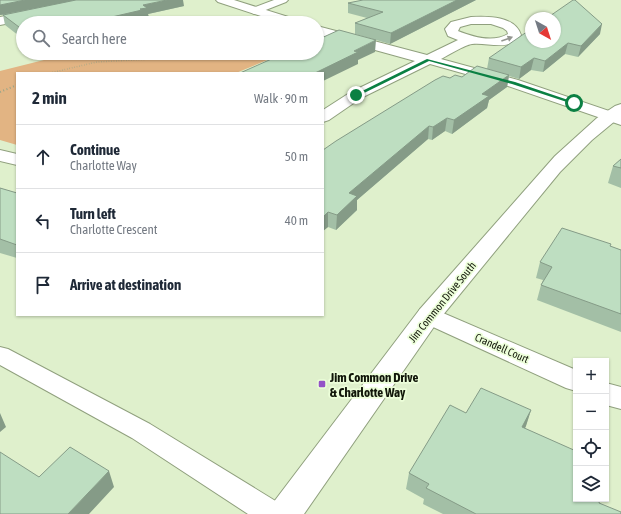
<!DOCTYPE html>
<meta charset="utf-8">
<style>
:root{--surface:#fff;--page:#f2f2f3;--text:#1f2937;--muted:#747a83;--line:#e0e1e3}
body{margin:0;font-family:"Asap Condensed",sans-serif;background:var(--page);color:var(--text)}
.controls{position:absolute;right:12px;bottom:12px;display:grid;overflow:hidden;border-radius:0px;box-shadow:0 1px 3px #0004}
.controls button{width:36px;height:36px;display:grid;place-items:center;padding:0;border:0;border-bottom:1px solid var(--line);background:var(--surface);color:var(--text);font:20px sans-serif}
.compass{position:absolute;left:525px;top:12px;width:36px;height:36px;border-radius:50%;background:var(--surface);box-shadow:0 1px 3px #0004;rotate:141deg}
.stop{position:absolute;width:12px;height:12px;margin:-9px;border:3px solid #0b8043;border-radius:50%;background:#fff}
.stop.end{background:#0b8043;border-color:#fff;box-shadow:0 1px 4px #0008}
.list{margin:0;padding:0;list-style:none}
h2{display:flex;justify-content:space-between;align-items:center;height:52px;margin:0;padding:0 16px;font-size:17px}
h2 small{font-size:13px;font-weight:400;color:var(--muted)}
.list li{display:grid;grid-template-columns:26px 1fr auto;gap:12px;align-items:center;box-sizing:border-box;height:64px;padding:0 16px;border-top:1px solid var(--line)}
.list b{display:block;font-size:15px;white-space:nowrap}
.list p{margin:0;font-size:13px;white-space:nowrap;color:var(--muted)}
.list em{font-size:13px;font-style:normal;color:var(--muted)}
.icon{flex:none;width:22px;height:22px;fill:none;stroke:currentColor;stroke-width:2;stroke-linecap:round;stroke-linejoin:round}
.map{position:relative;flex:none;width:621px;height:514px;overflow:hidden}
.search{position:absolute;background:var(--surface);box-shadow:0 1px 3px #0004;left:16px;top:16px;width:308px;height:44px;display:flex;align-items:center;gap:10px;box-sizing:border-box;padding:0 14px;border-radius:22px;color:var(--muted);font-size:15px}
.panel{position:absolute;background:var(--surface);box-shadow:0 1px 3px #0004;left:16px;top:72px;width:308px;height:244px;border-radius:0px}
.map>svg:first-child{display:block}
</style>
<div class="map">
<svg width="621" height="514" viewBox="0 0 621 514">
<rect width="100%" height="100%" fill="#dff0cc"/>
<path fill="#e2b483" d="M221,16L245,19L244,23H193Z
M72,53H284L236,73H17V145L0,140V71Z"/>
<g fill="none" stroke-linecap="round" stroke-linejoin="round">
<g stroke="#90a07e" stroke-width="2">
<path id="service" d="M274,0H288L286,2L258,13L254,14L249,11L250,9Z
M0,347L8,349L150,424L282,505L286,514H248L132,438L0,365Z"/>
</g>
<g stroke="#90a07e" stroke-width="2">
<path id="minor" d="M216,0H234L298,20L300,23H282L218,2Z
M32,11L36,12L38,15L36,18L0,25V17Z
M471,17C488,16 515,16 521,35C510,52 488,42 472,44C464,45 449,55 441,59L518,80L621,115V125L508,86L430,64L361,98L329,120L323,122V110L351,92L415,61L317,34V26L427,55L458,40L448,36L445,29L451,22ZM471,24H491L503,28L507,31L508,34C493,43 473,37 458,31L460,27Z
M0,150L17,154V165L0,161Z
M429,307L576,370V391L566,388L420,321L417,315L420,309Z
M606,383L621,387V409L606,405Z"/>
</g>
<g stroke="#90a07e" stroke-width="2">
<path id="tertiary" d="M621,104V116L592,140L560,172L438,321L304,514H269L273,503L420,309L555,156L597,118L615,106Z"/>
</g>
<path stroke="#98a589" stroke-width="1.5" stroke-dasharray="0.5 2" stroke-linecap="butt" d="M50,73L97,62L170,58L194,53"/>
<path stroke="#98a589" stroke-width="2" stroke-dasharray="1 2.5" stroke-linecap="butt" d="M0,92L17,85"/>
<use href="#service" fill="#fff" fill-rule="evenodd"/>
<use href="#minor" fill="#fff" fill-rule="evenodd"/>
<use href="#tertiary" fill="#fff" fill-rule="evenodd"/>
</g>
<path fill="#a3bfa6" d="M0,0L184,6L148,14L149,18L143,19V21L133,23H23V39L5,25L3,15H0Z
M363,0H476L390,44L355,34V23L367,18L348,13V3Z
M600,34L578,57L565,54L543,72L531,70L519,79L509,76L507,87L489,100L487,108L452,134L445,131L432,140L428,139L357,200V210L336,230L328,227L323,231V150L450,78L462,77L487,69L489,58Z
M621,159V188L608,183L613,166Z
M0,188L17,193V258L0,253Z
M610,246L621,250V332L537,300L541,285L543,280L536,278L540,262Z
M531,410L525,428L576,499L599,503L621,514H443L423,504L424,499L406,489L409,473L466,413Z"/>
<path fill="#859b87" d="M25,0H79L0,15V5Z
M167,0H183L184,6L148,14L149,18L143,19V21L133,23H86L143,5Z
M457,0H476L390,44L391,33Z
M602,24L600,34L578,57L581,46Z
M376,40L375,52L358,60V64L323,81V73H315L354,51Z
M568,43L565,54L543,72L545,61Z
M534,58L531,70L519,79L521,67Z
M509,75L507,87L489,100L487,108L452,134L454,120L482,94Z
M447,118L445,131L432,140L433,127Z
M429,126L428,139L357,200V210L336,230L337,215L349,193Z
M328,212V227L323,231V217Z
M531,410L526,426L518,443L522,427Z
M0,413L6,427L0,432Z
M109,471L114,487L89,514H68Z"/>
<path fill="#bedec1" stroke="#859b87" d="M0,0H25L0,5Z
M76,0H167L143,5L147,8L140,9L142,10L86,23H23V30L3,15Z
M363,0H457L391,33L355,23L383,12L348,3Z
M573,0H575L602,24L581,46L568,43L545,61L534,58L521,67L489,58L531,29V42H555V18H547Z
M339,30L376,40L354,51L358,52L315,73H240L285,53H317V40Z
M477,66L509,75L482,94L489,96L454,120L447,118L433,127L429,126L349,193L357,196L337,215L328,212L323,217V150L336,141L435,80L443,76L450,78L455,75L462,77Z
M621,159V168L613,166Z
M0,188L17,193V245L0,239Z
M562,228L611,244L610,246L621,250V314L541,285L552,267L540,262Z
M481,388L531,410L522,427L576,451V499H600L599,503L621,512V514H476L426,488L429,484L409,473L450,405L466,413Z
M70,447L109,471L68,514H0V452L39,477Z"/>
<defs><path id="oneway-solid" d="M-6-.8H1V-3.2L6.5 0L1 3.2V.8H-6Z"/></defs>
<use fill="#949690" href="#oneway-solid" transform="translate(507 39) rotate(-20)"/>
<path fill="#0b8043" d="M427,59L515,82L577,103L573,104L512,84L429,61L358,96L354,95Z"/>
<rect fill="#9452c7" stroke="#ecfed9" stroke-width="1.5" x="318" y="380" width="8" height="8" rx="2"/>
<g text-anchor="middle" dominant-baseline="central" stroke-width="3.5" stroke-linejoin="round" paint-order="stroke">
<g font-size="11" fill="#111609" stroke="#ecfed9">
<text transform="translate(442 302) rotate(-51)">Jim Common Drive South</text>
<text transform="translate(502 348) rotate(24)">Crandell Court</text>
</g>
<g font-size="13" font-weight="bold" fill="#111609" stroke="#ecfed9" text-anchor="start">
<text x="330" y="377">Jim Common Drive<tspan x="330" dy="15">&amp; Charlotte Way</tspan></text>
</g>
</g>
</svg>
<div class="controls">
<button>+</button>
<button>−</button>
<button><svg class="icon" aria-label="locate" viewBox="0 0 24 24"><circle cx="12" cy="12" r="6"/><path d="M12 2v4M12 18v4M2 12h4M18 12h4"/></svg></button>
<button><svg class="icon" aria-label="layers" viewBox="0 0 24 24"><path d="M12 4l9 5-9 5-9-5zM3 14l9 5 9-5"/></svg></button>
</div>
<svg class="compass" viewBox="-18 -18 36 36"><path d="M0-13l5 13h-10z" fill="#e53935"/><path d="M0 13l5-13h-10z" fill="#747a83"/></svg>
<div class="stop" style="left:574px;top:103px"></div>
<div class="stop end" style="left:356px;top:95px"></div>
<div class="search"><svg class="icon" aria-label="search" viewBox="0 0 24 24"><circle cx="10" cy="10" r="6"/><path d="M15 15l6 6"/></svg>Search here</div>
<section class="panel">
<h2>2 min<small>Walk · 90 m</small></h2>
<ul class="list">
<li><svg class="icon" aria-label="ahead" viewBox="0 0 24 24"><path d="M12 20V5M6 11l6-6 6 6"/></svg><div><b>Continue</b><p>Charlotte Way</p></div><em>50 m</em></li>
<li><svg class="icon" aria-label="left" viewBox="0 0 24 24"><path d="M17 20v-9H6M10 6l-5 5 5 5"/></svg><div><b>Turn left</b><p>Charlotte Crescent</p></div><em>40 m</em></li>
<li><svg class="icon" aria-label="arrive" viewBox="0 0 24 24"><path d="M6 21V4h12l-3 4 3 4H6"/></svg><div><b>Arrive at destination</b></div></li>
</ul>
</section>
</div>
